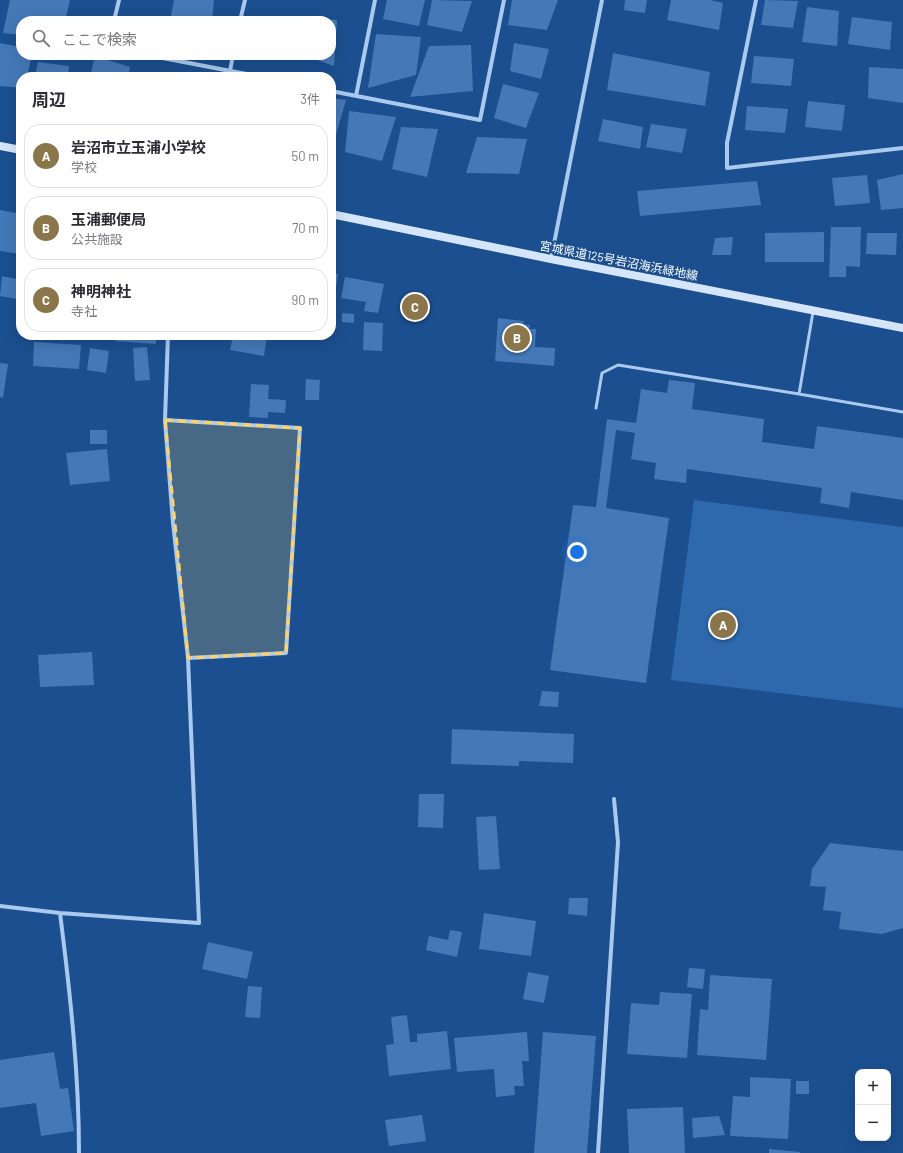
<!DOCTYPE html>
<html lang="ja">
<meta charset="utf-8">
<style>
:root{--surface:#fff;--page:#f7f7f7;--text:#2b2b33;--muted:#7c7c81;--line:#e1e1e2;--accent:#8a764a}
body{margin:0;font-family:Barlow,"Noto Sans JP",sans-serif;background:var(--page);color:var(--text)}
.controls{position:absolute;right:12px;bottom:12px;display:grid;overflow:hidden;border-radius:8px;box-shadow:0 4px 16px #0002}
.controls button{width:36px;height:36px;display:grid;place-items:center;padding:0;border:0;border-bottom:1px solid var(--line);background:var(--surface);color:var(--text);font:20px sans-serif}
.you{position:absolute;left:577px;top:552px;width:14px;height:14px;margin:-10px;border:3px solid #fff;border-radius:50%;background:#1a73e8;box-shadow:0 0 0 6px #1a73e833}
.badge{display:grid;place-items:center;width:26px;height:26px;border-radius:50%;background:var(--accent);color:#fff;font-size:13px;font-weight:700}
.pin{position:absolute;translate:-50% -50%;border:2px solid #fff;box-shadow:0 1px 4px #0006}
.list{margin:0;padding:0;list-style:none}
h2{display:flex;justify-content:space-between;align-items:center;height:52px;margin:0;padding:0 16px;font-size:17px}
h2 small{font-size:13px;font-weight:400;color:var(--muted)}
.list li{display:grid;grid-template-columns:26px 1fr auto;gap:12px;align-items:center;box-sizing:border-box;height:64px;margin:0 8px 8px;padding:0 8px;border:1px solid var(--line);border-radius:16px}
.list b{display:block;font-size:15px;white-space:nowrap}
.list p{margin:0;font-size:13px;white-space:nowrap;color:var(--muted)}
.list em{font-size:13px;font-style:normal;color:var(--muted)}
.icon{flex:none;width:22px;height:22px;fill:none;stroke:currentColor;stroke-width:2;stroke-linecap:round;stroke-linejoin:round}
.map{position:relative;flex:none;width:903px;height:1153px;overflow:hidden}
.search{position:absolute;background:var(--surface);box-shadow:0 4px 16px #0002;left:16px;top:16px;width:320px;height:44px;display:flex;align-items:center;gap:10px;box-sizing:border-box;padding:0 14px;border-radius:16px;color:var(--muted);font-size:15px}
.panel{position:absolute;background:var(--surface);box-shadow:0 4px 16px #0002;left:16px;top:72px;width:320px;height:268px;border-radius:16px}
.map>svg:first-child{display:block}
</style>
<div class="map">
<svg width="903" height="1153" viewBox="0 0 903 1153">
<rect width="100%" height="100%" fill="#1b4f8f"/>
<path fill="#2e69ad" d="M694,500L903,527V708L671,680Z"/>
<path fill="#4478b7" d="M10,0H70L65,21H21V35L3,33Z
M174,0H214L212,21H170Z
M387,0H425L419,26L383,19Z
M432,0L472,1L462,32L427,25Z
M512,0H558L547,30L508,25Z
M625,0H647L645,13L624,10Z
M671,0H710L723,3L719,30L667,20Z
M765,0L798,1L793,28L761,25Z
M807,7L839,11L837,46L802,42Z
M297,17L337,20L334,66L303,55H331V21H296Z
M852,17L892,22L890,50L848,44Z
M376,34L421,37L416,75L368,88Z
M0,43L21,47V55H32L27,77H21V88L0,86Z
M514,43L549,49L541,79L510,71Z
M471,45L473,91L410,97L429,46Z
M613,53L710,72L705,106L607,90Z
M95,56L130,67L128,77H90Z
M754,56L794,59L791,86L751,83Z
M38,62L69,66L68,77H35Z
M869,67L903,69V103L868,98Z
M503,84L539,93L526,128L494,118Z
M331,98L346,100L334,142L331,141Z
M808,101L845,105L842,131L805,127Z
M747,106L788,109L785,133L745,130Z
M349,111L396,117L382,161L345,152Z
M603,119L643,127L640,149L598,141Z
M651,124L687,129L682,153L646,147Z
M401,127L438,129L427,177L392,169Z
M477,137L527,139L519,174L466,173Z
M903,174V208L881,210L877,180Z
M867,175L870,203L835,206L832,178Z
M757,181L761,205L640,216L637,191Z
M0,210L21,214L20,254L0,251Z
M831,227H861L860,267L846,266V277H829Z
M824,232V262H765V233Z
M867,233H897L896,255L866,254Z
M733,237L731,255H712L715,238Z
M331,273L338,274L333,308H331Z
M2,276L21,280V300L0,296Z
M345,277L384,284L378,313L364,311L366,302L341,298Z
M411,303L422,304L421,312L411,311Z
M342,313L354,314V323L342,322Z
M498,318L524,321L523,324L530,325V329H536L535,347L555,348L554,366L495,361Z
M364,322L383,323L382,351L363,350Z
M55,335H91L90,340Z
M116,335H156V344L115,341Z
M233,335H267L264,356L230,350Z
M34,342L81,345L79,369L33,366Z
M147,347L150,380L135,381L133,348Z
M90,348L109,351L106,373L87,370Z
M0,363L8,364L3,398L0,397Z
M306,379L320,380L319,400H305Z
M669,380L695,383L692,409L764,419L762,442L814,449L817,426L903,438V500L851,492L849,508L820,503L822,488L687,469L686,483L654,479L656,463L631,459L635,433L616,430L606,508L669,518L646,683L550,670L573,505L596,507L607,419L636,423L641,389L667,393Z
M251,384L269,385L268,399L286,400L285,413L268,412V418L249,417Z
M90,430H107V444H90Z
M107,449L110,481L70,485L66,453Z
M92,652L94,685L40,687L38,655Z
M542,691L559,692L558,707L539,706Z
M452,729L574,734L573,763L519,761V766L451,764Z
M419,794H444L443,828L418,827Z
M496,816L500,869L479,870L476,817Z
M830,843L903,851V928L882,934L839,929L841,912L823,910L826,887L810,886L812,869Z
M569,898H588L587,916L568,914Z
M484,913L536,921L531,956L479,949Z
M450,930L462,932L457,957L426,950L429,936L448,940Z
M208,942L253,952L247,979L202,969Z
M689,968L705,969L703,989L687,987Z
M528,972L549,976L544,1003L523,999Z
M710,975L772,979L766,1060L697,1055L700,1009L708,1010Z
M248,986L262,987L260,1018L245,1017Z
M660,992L692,994L687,1058L627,1054L631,1003L659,1005Z
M407,1015L410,1042H417V1034L447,1031L451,1069L389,1076L386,1045L394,1044L391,1017Z
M527,1032L529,1061H522L524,1086H514L515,1095L496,1097L494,1069L457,1072L454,1038Z
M543,1032L596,1036L587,1153H534Z
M54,1052L60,1089L68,1088L74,1131L41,1136L36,1103L0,1108V1060Z
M750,1077L791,1079L788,1139L730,1136L733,1096L750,1097Z
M796,1081H809V1094H796Z
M683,1107L685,1153H629L627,1109Z
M422,1115L426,1141L389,1146L385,1120Z
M719,1116L725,1135L693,1138L692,1118Z
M769,1149L800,1152V1153H769Z"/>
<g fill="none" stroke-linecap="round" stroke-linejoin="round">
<path stroke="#a9c9ee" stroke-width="3" d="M799,394L903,412
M596,408L602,373L618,365L799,394L813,312"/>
<path stroke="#a9c9ee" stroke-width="4" d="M756,0L727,143V168L903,148
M114,21L119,0
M240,21L245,0
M147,55L262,77
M230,71L233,55
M331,91L480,120L504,0
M356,96L375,0
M551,259L602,0
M165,420L300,428L286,653L188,658
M0,906L60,913L199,923L188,658L173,523L165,420L168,335
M60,913C70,992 79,1073 79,1153
M598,1153L618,842L614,799"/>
<path stroke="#d6e6fa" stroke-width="8" d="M0,146L21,150
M331,214L551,259L903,328"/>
</g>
<path fill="#ffd166" fill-opacity="0.2" stroke="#ffd166" stroke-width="3" stroke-dasharray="8 5" stroke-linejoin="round" d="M165,420L300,428L286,653L188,658Z"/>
<g text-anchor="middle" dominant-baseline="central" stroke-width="4" stroke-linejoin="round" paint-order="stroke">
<g font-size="12" fill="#fff" stroke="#1b4f8f">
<text transform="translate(619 260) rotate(11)">宮城県道125号岩沼海浜緑地線</text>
</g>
</g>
</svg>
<div class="controls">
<button>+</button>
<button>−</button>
</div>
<div class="you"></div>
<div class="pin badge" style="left:723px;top:625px">A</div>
<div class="pin badge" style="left:517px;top:338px">B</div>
<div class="pin badge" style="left:415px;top:307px">C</div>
<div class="search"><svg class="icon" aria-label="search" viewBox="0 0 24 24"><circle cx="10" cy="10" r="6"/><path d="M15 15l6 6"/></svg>ここで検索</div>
<section class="panel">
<h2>周辺<small>3件</small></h2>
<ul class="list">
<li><span class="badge">A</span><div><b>岩沼市立玉浦小学校</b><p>学校</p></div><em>50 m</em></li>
<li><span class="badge">B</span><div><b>玉浦郵便局</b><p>公共施設</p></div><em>70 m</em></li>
<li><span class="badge">C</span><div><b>神明神社</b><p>寺社</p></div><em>90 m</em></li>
</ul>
</section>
</div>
